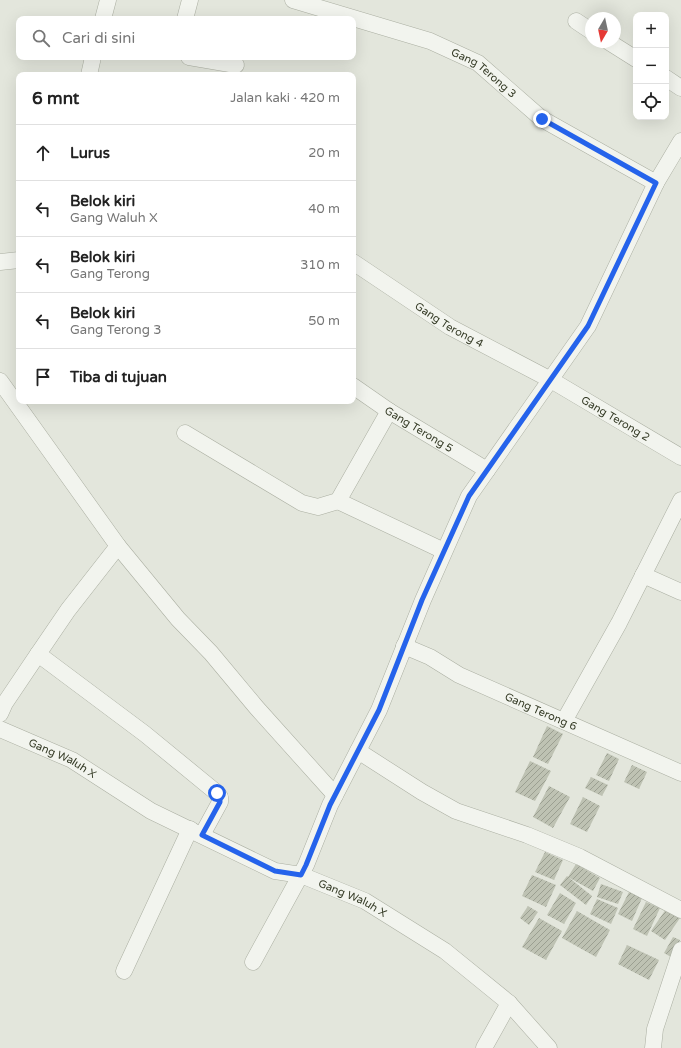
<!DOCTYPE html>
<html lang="id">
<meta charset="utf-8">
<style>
:root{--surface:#fff;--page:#f2f2f2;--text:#222;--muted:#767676;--line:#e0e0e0}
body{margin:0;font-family:"Varela Round",sans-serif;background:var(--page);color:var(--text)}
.controls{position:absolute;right:12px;top:12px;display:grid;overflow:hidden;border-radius:8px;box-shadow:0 4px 16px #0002}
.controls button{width:36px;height:36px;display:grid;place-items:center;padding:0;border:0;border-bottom:1px solid var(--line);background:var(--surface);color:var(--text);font:20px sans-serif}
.compass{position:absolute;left:585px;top:12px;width:36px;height:36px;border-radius:50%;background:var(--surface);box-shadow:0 4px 16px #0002;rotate:189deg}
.stop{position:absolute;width:12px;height:12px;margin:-9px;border:3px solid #2563eb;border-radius:50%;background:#fff}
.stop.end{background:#2563eb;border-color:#fff;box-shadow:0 1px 4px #0008}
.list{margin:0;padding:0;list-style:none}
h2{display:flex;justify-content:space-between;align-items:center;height:52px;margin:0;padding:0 16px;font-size:17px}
h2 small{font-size:13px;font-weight:400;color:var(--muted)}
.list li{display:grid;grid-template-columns:26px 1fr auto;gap:12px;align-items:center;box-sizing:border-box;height:56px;padding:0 16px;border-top:1px solid var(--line)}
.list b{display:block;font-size:15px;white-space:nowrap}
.list p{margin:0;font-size:13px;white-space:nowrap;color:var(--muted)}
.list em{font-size:13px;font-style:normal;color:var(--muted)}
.icon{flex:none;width:22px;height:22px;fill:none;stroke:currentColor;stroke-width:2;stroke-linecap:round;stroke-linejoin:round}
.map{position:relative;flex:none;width:681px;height:1048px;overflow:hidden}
.search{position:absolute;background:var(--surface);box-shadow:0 4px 16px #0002;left:16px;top:16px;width:340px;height:44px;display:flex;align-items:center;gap:10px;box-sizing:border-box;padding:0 14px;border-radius:8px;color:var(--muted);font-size:15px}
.panel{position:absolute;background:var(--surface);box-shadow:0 4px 16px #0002;left:16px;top:72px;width:340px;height:332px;border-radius:8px}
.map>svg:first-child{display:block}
</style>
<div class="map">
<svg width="681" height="1048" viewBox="0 0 681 1048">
<defs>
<pattern id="building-hatch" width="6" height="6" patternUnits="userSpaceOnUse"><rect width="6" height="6" fill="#bec2b3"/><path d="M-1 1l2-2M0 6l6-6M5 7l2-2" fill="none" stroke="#9b9f91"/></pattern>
</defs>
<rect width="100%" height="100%" fill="#e3e6dc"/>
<path fill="url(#building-hatch)" d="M547,726L563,734L548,764L533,757Z
M607,753L619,759L609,781L596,775Z
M530,761L551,771L535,801L515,792Z
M632,765L647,772L639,789L624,782Z
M591,777L608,785L602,796L585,788Z
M549,786L570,797L553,828L533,817Z
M583,797L600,806L587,832L570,824Z
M545,852L563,860L554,880L535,872Z
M576,864L600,878L593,891L568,877Z
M532,875L556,885L546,907L522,896Z
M567,876L592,896L586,905L560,885Z
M601,884L623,892L618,904L597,897Z
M629,892L642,898L632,921L618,914Z
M560,893L576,903L564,924L547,915Z
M597,899L618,908L611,924L590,914Z
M646,902L660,908L647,936L633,929Z
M528,906L538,912L529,925L520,918Z
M666,909L680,918L665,940L651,931Z
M577,911L610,930L596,957L562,938Z
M539,918L562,931L546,960L522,947Z
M673,937L680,940L671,957L664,953Z
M627,945L659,960L649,980L618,964Z"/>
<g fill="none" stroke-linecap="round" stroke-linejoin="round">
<g stroke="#abafa2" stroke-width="17">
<g id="street">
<path id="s1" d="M293,0L430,41L478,63L542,119L656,183"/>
<path d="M103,19L108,0"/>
<path d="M185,19L190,0"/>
<path d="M576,21L591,31"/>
<path d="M609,42L636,59"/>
<path d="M189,57L236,65"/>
<path d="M89,75L93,57"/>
<path d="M666,78L681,88"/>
<path d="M0,262L19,260"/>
<path id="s2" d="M353,262L450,327L551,380L681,457"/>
<path d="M0,381L118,546L178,619L211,653L256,707L335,795"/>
<path id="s3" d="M353,386L389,411L487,470"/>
<path d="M185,433L302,503L318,507L338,501L389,411"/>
<path d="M338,501L444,551"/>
<path d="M118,546L68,610L38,654L145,734L217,793L220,797V802L202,835"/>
<path d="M643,575L681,592"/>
<path id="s4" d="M404,646L430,657L459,675L681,773"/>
<path d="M0,714L5,703L38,654"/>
<path d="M564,721L619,623L681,500"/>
<path id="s5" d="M0,729L72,760L151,811L275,871L301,875L365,901L445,951L509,1003L549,1048"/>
<path d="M358,751L422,792L456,811L527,835L580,857L681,910"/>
<path d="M253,962L306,865L330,805L379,710L423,600L469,496L588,326L656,183L681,141"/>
<path d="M124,971L190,829"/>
<path d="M484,1048L509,1003"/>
<path d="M653,1048L655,1029L681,950"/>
</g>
</g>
<use href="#street" stroke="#f2f4ee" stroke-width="16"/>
</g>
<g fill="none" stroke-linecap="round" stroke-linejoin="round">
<path stroke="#2563eb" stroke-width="5" d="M217,793L220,797V802L202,835L275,871L301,875L306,865L330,805L379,710L422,600L469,496L588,326L656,183L542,119"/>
</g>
<g text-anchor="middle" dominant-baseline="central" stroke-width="3" stroke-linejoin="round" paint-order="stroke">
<g font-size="11" fill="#353b26" stroke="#f1f4eb">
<text stroke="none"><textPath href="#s1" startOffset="206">Gang Terong 3</textPath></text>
<text stroke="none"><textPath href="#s2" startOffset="115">Gang Terong 4</textPath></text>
<text stroke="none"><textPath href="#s2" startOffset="306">Gang Terong 2</textPath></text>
<text stroke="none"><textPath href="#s3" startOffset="79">Gang Terong 5</textPath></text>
<text stroke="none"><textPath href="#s4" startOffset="152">Gang Terong 6</textPath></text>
<text stroke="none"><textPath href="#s5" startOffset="69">Gang Waluh X</textPath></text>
<text stroke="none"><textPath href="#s5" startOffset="393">Gang Waluh X</textPath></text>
</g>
</g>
</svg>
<div class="controls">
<button>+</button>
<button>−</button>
<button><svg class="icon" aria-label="locate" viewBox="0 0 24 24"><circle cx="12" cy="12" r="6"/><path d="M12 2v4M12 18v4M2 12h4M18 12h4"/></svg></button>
</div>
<svg class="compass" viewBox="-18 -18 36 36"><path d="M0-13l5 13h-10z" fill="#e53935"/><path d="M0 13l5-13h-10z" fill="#767676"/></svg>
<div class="stop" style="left:217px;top:793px"></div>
<div class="stop end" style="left:542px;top:119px"></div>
<div class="search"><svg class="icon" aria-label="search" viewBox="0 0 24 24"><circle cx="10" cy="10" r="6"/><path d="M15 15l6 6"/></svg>Cari di sini</div>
<section class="panel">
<h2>6 mnt<small>Jalan kaki · 420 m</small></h2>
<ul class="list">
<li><svg class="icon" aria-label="ahead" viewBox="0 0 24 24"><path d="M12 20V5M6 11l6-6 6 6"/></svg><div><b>Lurus</b></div><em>20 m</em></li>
<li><svg class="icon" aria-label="left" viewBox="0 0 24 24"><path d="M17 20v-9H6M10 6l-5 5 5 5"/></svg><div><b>Belok kiri</b><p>Gang Waluh X</p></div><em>40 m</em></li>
<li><svg class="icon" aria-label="left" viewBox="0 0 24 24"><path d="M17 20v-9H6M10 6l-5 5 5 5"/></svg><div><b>Belok kiri</b><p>Gang Terong</p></div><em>310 m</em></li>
<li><svg class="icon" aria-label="left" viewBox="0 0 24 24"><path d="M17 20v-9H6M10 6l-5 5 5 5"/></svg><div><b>Belok kiri</b><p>Gang Terong 3</p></div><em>50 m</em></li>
<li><svg class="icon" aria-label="arrive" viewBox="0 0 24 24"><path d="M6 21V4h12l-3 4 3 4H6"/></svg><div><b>Tiba di tujuan</b></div></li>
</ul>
</section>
</div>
